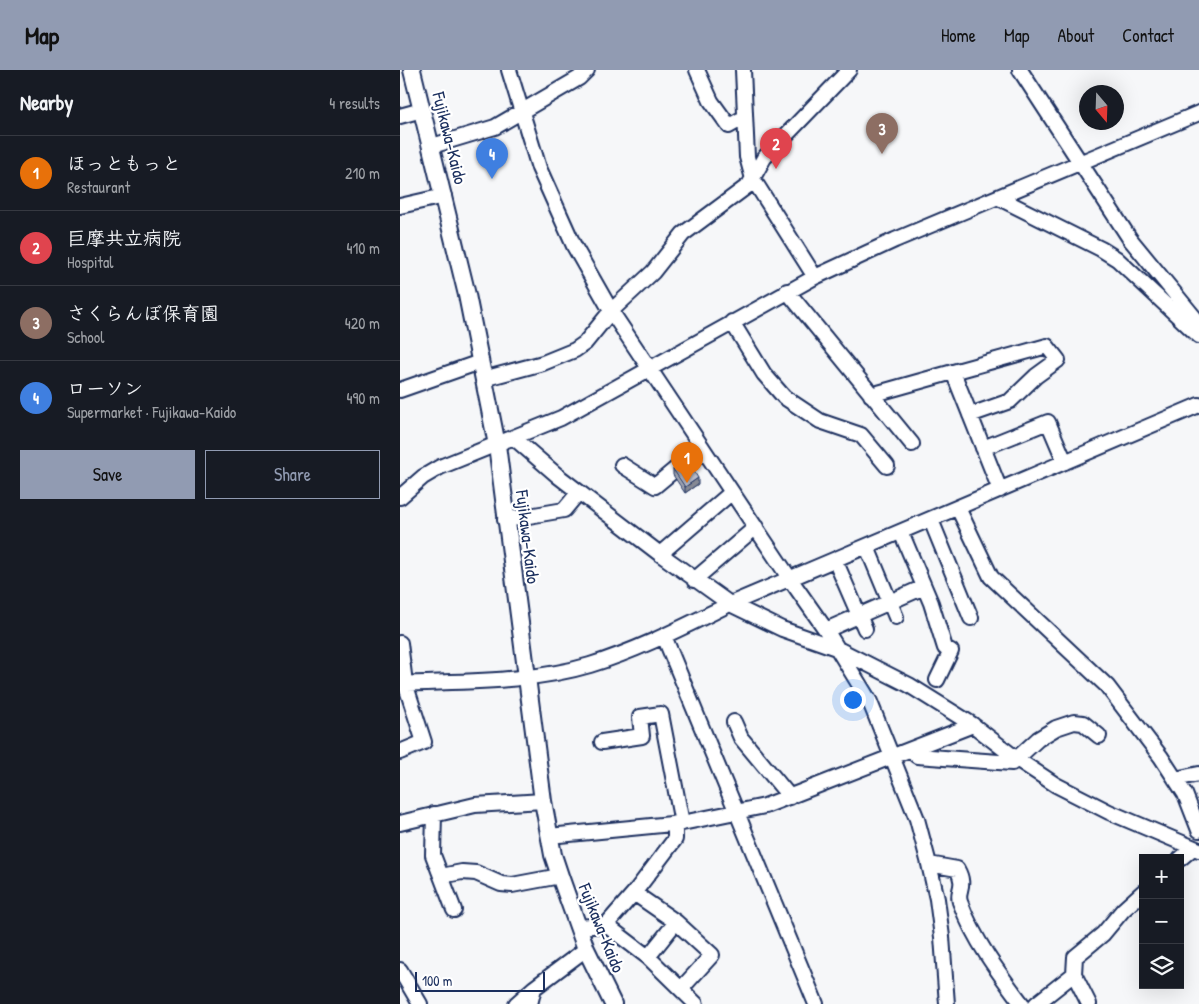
<!DOCTYPE html>
<meta charset="utf-8">
<style>
:root{--surface:#171b24;--page:#20242c;--text:#f1f3f6;--muted:#9ea1a6;--line:#363941;--accent:#919bb2}
body{margin:0;font-family:"Patrick Hand","Klee One",sans-serif;background:var(--page);color:var(--text)}
.controls{position:absolute;right:15px;bottom:15px;display:grid;overflow:hidden;border-radius:0px;box-shadow:0 5px 20px #0002}
.controls button{width:45px;height:45px;display:grid;place-items:center;padding:0;border:0;border-bottom:1px solid var(--line);background:var(--surface);color:var(--text);font:25px sans-serif}
.compass{position:absolute;left:679px;top:15px;width:45px;height:45px;border-radius:50%;background:var(--surface);box-shadow:0 5px 20px #0002;rotate:161deg}
.scale{position:absolute;left:15px;bottom:12px;width:130px;box-sizing:border-box;padding-left:5px;border:2px solid #1b2f5e;border-top:0;font-size:14px;line-height:18px;white-space:nowrap;color:#1b2f5e;-webkit-text-stroke:4px #fff;paint-order:stroke}
.you{position:absolute;left:452px;top:629px;width:18px;height:18px;margin:-12px;border:4px solid #fff;border-radius:50%;background:#1a73e8;box-shadow:0 0 0 8px #1a73e833}
.badge{display:grid;place-items:center;width:32px;height:32px;border-radius:50%;background:var(--accent);color:#fff;font-size:16px;font-weight:700}
.pin{position:absolute;translate:-50% -41px;filter:drop-shadow(0 1px 2px #0008)}
.pin::after{content:'';position:absolute;top:26px;width:18px;height:15px;background:inherit;clip-path:polygon(0 0,100% 0,50% 100%)}
.list{margin:0;padding:0;list-style:none}
h2{display:flex;justify-content:space-between;align-items:center;height:65px;margin:0;padding:0 20px;font-size:21px}
h2 small{font-size:16px;font-weight:400;color:var(--muted)}
.list li{display:grid;grid-template-columns:32px 1fr auto;gap:15px;align-items:center;box-sizing:border-box;height:75px;padding:0 20px;border-top:1px solid var(--line)}
.list b{display:block;font-size:19px;white-space:nowrap}
.list p{margin:0;font-size:16px;white-space:nowrap;color:var(--muted)}
.list em{font-size:16px;font-style:normal;color:var(--muted)}
.actions{display:flex;gap:10px;padding:15px 20px}
.actions a{flex:1;padding:11px 0;border:1px solid var(--accent);border-radius:0px;text-align:center;font-size:18px;color:var(--accent)}
.actions .main{background:var(--accent);color:#111}
.icon{flex:none;width:28px;height:28px;fill:none;stroke:currentColor;stroke-width:2;stroke-linecap:round;stroke-linejoin:round}
.map{position:relative;flex:none;width:799px;height:934px;overflow:hidden}
header{display:flex;align-items:center;gap:30px;box-sizing:border-box;height:70px;padding:0 25px;background:var(--accent);color:#111}
header strong{font-size:24px}
nav{display:flex;gap:28px;margin-inline-start:auto;font-size:18px}
main{display:flex}
aside{flex:1;background:var(--surface)}
.map>svg:first-child{display:block}
</style>
<header>
<strong>Map</strong>
<nav><a>Home</a><a>Map</a><a>About</a><a>Contact</a></nav>
</header>
<main>
<aside>
<h2>Nearby<small>4 results</small></h2>
<ul class="list">
<li><span class="badge" style="background:#e8710a">1</span><div><b>ほっともっと</b><p>Restaurant</p></div><em>210 m</em></li>
<li><span class="badge" style="background:#e0444e">2</span><div><b>巨摩共立病院</b><p>Hospital</p></div><em>410 m</em></li>
<li><span class="badge" style="background:#8d6e63">3</span><div><b>さくらんぼ保育園</b><p>School</p></div><em>420 m</em></li>
<li><span class="badge" style="background:#3f7fe0">4</span><div><b>ローソン</b><p>Supermarket · Fujikawa-Kaido</p></div><em>490 m</em></li>
</ul>
<div class="actions"><a class="main">Save</a><a>Share</a></div>
</aside>
<div class="map">
<svg width="799" height="934" viewBox="0 0 799 934">
<rect width="100%" height="100%" fill="#f6f7f9"/>
<filter id="ink" filterUnits="userSpaceOnUse"><feTurbulence type="fractalNoise" baseFrequency=".02" numOctaves="2"/><feDisplacementMap in="SourceGraphic" scale="10" xChannelSelector="R" yChannelSelector="G"/><feConvolveMatrix kernelMatrix="1 2 1 2 8 2 1 2 1" color-interpolation-filters="sRGB"/></filter>
<g filter="url(#ink)">
<g fill="none" stroke-linecap="round" stroke-linejoin="round">
<g stroke="#1b2f5e" stroke-width="18">
<path id="minor" d="M109,0L139,98L174,176L211,241L390,509L426,560L470,632L517,749L529,794L537,829L542,867L547,934
M297,0L311,31L329,56L345,47
M343,0L347,87L353,109L415,207
M620,0L730,169L799,253
M0,46L22,40
M32,76L95,57L179,8L187,0
M599,128L701,179L717,189L799,266
M0,136L44,126
M387,221L512,374
M332,252L364,304L384,327L420,351L461,365L487,396
M553,302L647,276L658,290L636,306L610,331L570,345
M83,309L143,293L175,280L185,273L211,241L253,202L283,164L349,115L364,88L449,0
M0,320L80,292
M471,325L553,302L600,420
M114,368L158,406L260,484L330,534L382,559L436,578L509,615L573,655L618,690L656,715L709,742L799,780
M583,378L648,352L665,392
M222,395L255,416L302,377
M0,427L23,407L40,397L161,348L415,207L495,170L799,43
M558,438L591,507L707,616L761,687L785,724L799,760
M105,450L164,440L179,422
M531,450L571,548
M501,462L531,533L545,578L551,581L537,610
M467,477L496,547
M260,484L332,422
M435,490L465,559
M294,510L356,457
M426,560L524,517
M264,566L416,934
M0,573L5,613L24,672L0,682
M0,614C62,611 130,613 190,595C239,580 285,556 330,534L799,335
M334,652L341,668L390,727
M202,672L242,666L240,647L261,644L282,753
M510,680L517,686L612,693L638,669L656,658L674,652L683,653L699,666
M775,709L799,704
M34,744L33,785L54,840
M0,753L75,735L143,731
M149,766L282,753L365,736L573,655
M780,789L793,778
M529,794L557,799C567,817 556,820 560,832C574,870 598,902 622,934
M41,806L62,802L76,803L101,814L112,815L160,806
M234,823L276,852L312,885L281,919
M206,855L234,823L275,769V753
M178,857L206,855L248,887L296,934
M248,887L276,852
M0,900L20,934
M674,904L689,934
M116,934L134,918
M130,934L134,918L186,879
M636,934L674,904L675,887L703,864L723,840L743,822"/>
</g>
<g stroke="#1b2f5e" stroke-width="20">
<path id="major" d="M12,0L67,225L97,375L143,731L153,785L160,806L186,879L213,934"/>
</g>
<use href="#minor" stroke="#fff" stroke-width="14"/>
<use href="#major" stroke="#fff" stroke-width="16"/>
</g>
<path fill="#a5a9b5" stroke="#1b2f5e" d="M273,399L298,414L285,423L273,405Z"/>
<path fill="#868994" stroke="#1b2f5e" d="M298,408V414L285,423V417Z"/>
<path fill="#c0c4d3" stroke="#1b2f5e" d="M281,393L285,399L290,395L298,408L285,417L273,399Z"/>
</g>
<g text-anchor="middle" dominant-baseline="central" stroke-width="4.5" stroke-linejoin="round" paint-order="stroke">
<g font-size="18" fill="#1b2f5e" stroke="#fff">
<text transform="translate(50 68) rotate(76)">Fujikawa-Kaido</text>
<text transform="translate(128 467) rotate(83)">Fujikawa-Kaido</text>
<text transform="translate(202 858) rotate(68)">Fujikawa-Kaido</text>
</g>
</g>
</svg>
<div class="controls">
<button>+</button>
<button>−</button>
<button><svg class="icon" aria-label="layers" viewBox="0 0 24 24"><path d="M12 4l9 5-9 5-9-5zM3 14l9 5 9-5"/></svg></button>
</div>
<svg class="compass" viewBox="-18 -18 36 36"><path d="M0-13l5 13h-10z" fill="#e53935"/><path d="M0 13l5-13h-10z" fill="#9ea1a6"/></svg>
<div class="scale">100 m</div>
<div class="you"></div>
<div class="pin badge" style="left:287px;top:413px;background:#e8710a">1</div>
<div class="pin badge" style="left:376px;top:99px;background:#e0444e">2</div>
<div class="pin badge" style="left:482px;top:84px;background:#8d6e63">3</div>
<div class="pin badge" style="left:92px;top:109px;background:#3f7fe0">4</div>
</div>
</main>
